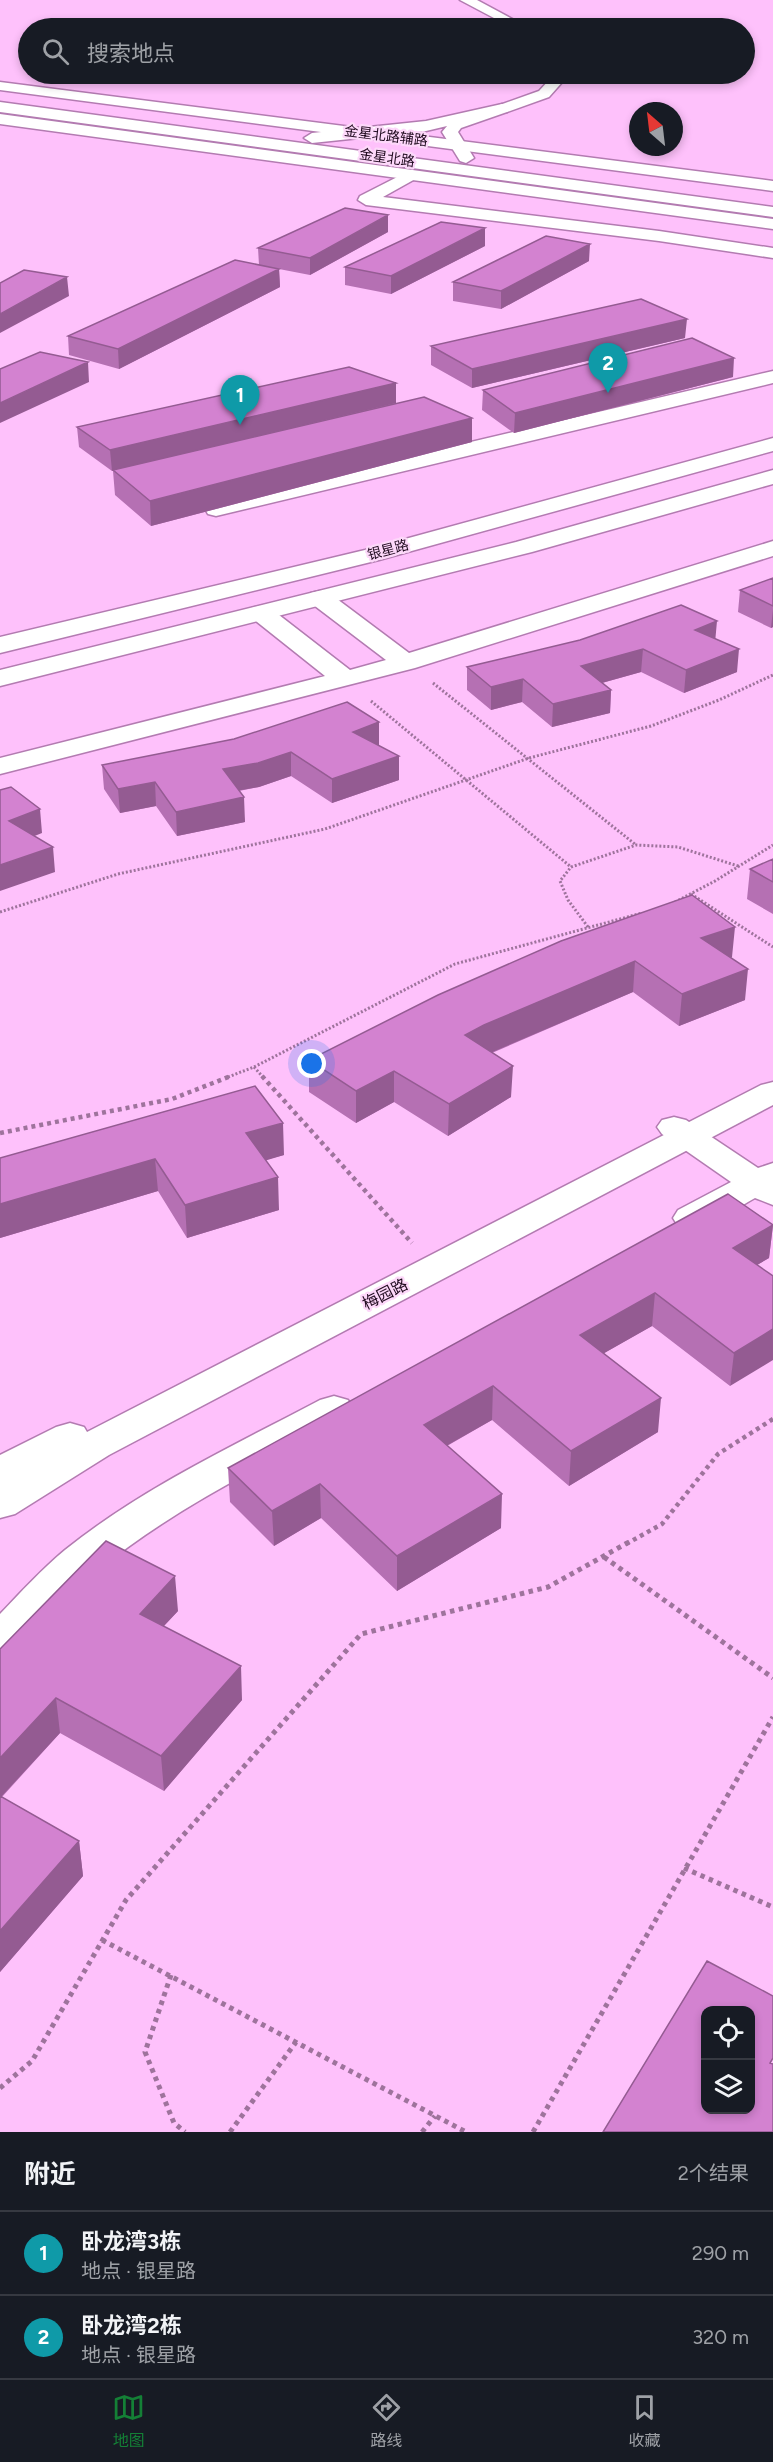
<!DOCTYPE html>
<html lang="zh">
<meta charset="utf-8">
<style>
:root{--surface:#171b24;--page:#20242c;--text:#f1f3f6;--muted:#9ea1a6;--line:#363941;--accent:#148036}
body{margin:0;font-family:Figtree,"Noto Sans SC",sans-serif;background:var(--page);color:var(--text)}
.controls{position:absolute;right:18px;bottom:18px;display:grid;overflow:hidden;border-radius:12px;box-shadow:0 3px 9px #0003}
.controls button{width:54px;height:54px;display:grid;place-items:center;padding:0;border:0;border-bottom:2px solid var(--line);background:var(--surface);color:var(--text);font:30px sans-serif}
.compass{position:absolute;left:629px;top:102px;width:54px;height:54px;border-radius:50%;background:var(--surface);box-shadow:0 3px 9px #0003;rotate:332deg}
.you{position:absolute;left:312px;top:1064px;width:21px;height:21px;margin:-15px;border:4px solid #fff;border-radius:50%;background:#1a73e8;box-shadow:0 0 0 9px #1a73e833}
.badge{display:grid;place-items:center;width:39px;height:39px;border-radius:50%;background:var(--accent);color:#fff;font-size:20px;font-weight:700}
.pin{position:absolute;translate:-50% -50px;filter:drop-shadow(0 2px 3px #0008)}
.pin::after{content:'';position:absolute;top:32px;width:21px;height:18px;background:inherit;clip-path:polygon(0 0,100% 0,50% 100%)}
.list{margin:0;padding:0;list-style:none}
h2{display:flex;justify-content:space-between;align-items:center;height:78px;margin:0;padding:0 24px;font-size:26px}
h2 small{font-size:20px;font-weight:400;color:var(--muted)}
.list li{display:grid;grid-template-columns:39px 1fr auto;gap:18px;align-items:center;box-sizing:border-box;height:84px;padding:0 24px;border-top:2px solid var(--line)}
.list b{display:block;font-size:22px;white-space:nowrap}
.list p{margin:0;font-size:20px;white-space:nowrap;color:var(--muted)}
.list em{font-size:20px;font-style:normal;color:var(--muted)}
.icon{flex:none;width:33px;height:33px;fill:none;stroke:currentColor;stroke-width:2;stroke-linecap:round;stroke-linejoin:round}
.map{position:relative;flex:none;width:773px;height:2132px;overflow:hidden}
.search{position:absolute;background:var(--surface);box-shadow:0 3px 9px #0003;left:18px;right:18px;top:18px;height:66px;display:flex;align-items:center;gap:15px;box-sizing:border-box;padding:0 21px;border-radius:33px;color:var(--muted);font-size:22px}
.sheet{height:246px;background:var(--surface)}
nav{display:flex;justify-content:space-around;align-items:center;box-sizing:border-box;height:84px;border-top:2px solid var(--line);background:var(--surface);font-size:16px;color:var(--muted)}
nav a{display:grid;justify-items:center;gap:3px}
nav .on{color:var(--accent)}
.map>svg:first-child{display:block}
</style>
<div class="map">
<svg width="773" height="2132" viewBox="0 0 773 2132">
<rect width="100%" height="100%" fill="#fec1fb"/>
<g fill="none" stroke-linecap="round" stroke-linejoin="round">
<g stroke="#b37bb1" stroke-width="3">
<path id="minor" d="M502,104L510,109L507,112L461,128L458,132L474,158L466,163L460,161L442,132L447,126L426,131L312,143L304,138L312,133L426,121Z
M411,170L417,172L419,175L417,178L383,197L659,231L773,248V258L659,241L366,205L358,200L360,196Z
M773,371V383L216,516L208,514L205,509L208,504L216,502Z
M773,541V556L415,668L0,774V758L325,676L252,618L249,613L252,608L261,606L270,608L350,670L386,660L311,603L308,598L311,593L320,591L329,593L409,653Z
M674,1117L686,1120L758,1168L773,1163V1205L755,1198C731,1211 705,1233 678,1226L673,1218L678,1210L731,1182L662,1134L657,1127L662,1120Z
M334,1396L348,1400L354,1410L348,1420C262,1466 172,1509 96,1572C67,1596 42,1626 15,1653L0,1658V1614C21,1592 42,1569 65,1550C142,1488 233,1446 320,1400Z"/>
</g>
<g stroke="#b37bb1" stroke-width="3">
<path id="tertiary" d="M460,0H477L529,28H513Z
M547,74H561L565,79L549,97L507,112H497L494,109L497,106L539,91L550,79Z
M773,1082V1105L109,1455L15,1514L0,1518V1455L56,1427L70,1423L84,1427L87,1432L761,1085Z"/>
</g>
<g stroke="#b37bb1" stroke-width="3">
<path id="secondary" d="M0,82L773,181V191L0,90Z
M0,114L773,219V229L0,124Z"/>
</g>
<g stroke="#b37bb1" stroke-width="3">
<path id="primary" d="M0,102L773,207V217L0,112Z
M773,438V451L379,560L0,653V637L365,550Z
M773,470V484L532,552L0,686V670L516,542Z"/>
</g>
<path stroke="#9e739c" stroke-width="3" stroke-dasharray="2 2" stroke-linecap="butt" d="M433,683L636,845
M371,701L571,867
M691,894L773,947
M675,902L715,881L773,845
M0,912L118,874L325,829L529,758L651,726L719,700L773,675
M588,927L568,900L560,881L571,867L636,845L678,847L738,866
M254,1067L263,1077
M228,1077L254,1067L455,964L642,913"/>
<path stroke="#9e739c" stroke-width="4.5" stroke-dasharray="4 4" stroke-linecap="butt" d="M262,1076L412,1243
M0,1133L172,1099L231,1076
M626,1544L662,1524L718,1454L773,1419"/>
<path stroke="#9e739c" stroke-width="5" stroke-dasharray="4.5 4.5" stroke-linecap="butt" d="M604,1557L773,1678
M684,1868L773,1907
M102,1940L466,2132
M171,1975L145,2052L174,2123L185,2132
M0,2088L32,2061L126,1900L361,1634L548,1587L629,1542
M230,2132L296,2042
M422,2132L435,2116
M533,2132L773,1717"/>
<use href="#minor" fill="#fff" fill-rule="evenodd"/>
<use href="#tertiary" fill="#fff" fill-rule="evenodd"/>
<use href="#secondary" fill="#fff" fill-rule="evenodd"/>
<use href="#primary" fill="#fff" fill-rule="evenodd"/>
</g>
<path fill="#b570b3" d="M388,232L310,275L279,269L280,287L119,369L69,355L68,336L259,265L258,248Z
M485,246L391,294L345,285V267Z
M589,261L501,309L453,301V282Z
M685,338L472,388L431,365V346Z
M733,377L514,433L482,410L483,390Z
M396,383V403L472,442L151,526L115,495L113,471H112L79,447L77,427Z
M773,578V627L771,628L738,612L740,590Z
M716,639L737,672L684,693L641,672L602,683L611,690L610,713L552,727L522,702L491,710L467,690V667Z
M379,722V745L399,780L332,803L291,776L259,787L239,791L245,822L177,836L156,806L120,813L104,789L102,765Z
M773,859V914L747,899L750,869Z
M561,941L732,957L731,958L745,1000L679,1026L633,992L492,1053L511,1097L448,1136L394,1102L356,1123L309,1092V1060Z
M284,1155L265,1160L279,1210L187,1238L158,1191L0,1238V1158Z
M773,1225L769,1258L757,1265L730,1386L652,1326L604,1353L658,1432L569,1486L492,1420L447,1446L501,1528L397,1591L321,1518L274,1546L230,1502L228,1468Z
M178,1611L164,1626L242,1700L164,1791L60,1733L2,1797L79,1841L83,1876L0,1972V1649Z"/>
<path fill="#945b92" d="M388,215V232L310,275V258Z
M485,228V246L391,294V276Z
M590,244L589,261L501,309V291Z
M279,269L280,287L119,369L118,349Z
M67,277L69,296L0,333V314Z
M687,319L685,338L472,388V369Z
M734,358L733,377L514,433L515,413Z
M88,362L89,382L0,423V403Z
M396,383V403L112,471L110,450Z
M472,418V442L151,526L150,501Z
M773,609V627L771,628Z
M717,621L715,643L695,630Z
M643,649L641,672L580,689L581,666Z
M739,649L737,672L684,693L686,670Z
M523,679L522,702L491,710V687Z
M611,690L610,713L552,727L553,704Z
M379,722V746L353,732Z
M291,752V776L259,787L224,793L223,769Z
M399,756V780L332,803V779Z
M155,782L156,806L120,813L118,789Z
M244,797L245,822L177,836L176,812Z
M40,809L42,833L12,845L9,821Z
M53,847L55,872L0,891V865Z
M735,927L732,957L698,968L701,938Z
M635,961L633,992L483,1056L465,1035L484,1025Z
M748,969L745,1000L679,1026L682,994Z
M513,1066L511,1097L448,1136L449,1104Z
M394,1071V1102L356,1123V1091Z
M283,1123L284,1155L247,1166L246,1133Z
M155,1159L158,1191L0,1238V1204Z
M278,1177L279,1210L187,1238L185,1205Z
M773,1225L769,1258L729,1281L733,1248Z
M655,1293L652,1326L578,1368L580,1335Z
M773,1329V1360L730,1386L734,1353Z
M493,1386L492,1420L423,1459L424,1425Z
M661,1398L658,1432L569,1486L571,1451Z
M320,1484L321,1518L274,1546L272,1511Z
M502,1494L501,1528L397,1591V1556Z
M175,1576L178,1611L143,1648L140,1614Z
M241,1666L242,1700L164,1791L161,1756Z
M56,1698L60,1733L0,1798V1758Z
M79,1841L83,1876L0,1972V1931Z"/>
<path fill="#d382d0" stroke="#945b92" stroke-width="1.5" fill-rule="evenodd" d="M345,208L388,215L310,258L258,248Z
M441,222L485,228L391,276L345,267Z
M546,236L590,244L501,291L453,282Z
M235,260L279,269L118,349L68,336Z
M24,270L67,277L0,314V283Z
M641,299L687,319L472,369L431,346Z
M692,338L734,358L515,413L483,390Z
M40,352L88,362L0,403V369Z
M349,367L396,383L110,450L77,427Z
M424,397L472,418L150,501L113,470Z
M773,578V606L740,590Z
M681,605L717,621L695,630L739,649L686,670L643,649L581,666L611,690L553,704L523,679L491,687L467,667L580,640Z
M347,702L379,722L353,732L399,756L332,779L291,752L258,763L223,769L244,797L176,812L155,782L118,789L102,765L234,739Z
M11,787L40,809L9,821L53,847L0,865V790Z
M773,859V882L750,869Z
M692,895L735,927L701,938L748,969L682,994L635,961L484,1025L465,1035L513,1066L449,1104L394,1071L356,1091L309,1060L438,995L561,941Z
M255,1086L283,1123L246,1133L278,1177L185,1205L155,1159L0,1204V1158Z
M728,1194L773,1225L733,1248L773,1276V1329L734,1353L655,1293L580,1335L661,1398L571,1451L493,1386L424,1425L502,1494L397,1556L320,1484L272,1511L228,1468Z
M106,1541L175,1576L140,1614L241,1666L161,1756L56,1698L0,1758V1649Z
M0,1796L79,1841L0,1931Z
M707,1961L773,1996V2058L770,2063L773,2064V2132H603ZM705,2010H750V2109H705Z"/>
<g text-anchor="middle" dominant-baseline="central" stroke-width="4.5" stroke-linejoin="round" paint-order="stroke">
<g font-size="14" fill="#1f0a1e" stroke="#fdd8fa">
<text transform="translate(386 136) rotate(7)">金星北路辅路</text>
<text transform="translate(387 158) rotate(8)">金星北路</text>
<text transform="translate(388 550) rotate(-15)">银星路</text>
</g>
<g font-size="16" fill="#1f0a1e" stroke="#fdd8fa">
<text transform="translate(385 1294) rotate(-27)">梅园路</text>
</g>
</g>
</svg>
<div class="controls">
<button><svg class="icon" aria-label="locate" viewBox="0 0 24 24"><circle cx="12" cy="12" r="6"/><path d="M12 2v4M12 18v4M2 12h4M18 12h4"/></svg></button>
<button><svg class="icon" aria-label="layers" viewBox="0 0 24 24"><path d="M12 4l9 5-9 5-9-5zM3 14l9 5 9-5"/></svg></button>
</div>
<svg class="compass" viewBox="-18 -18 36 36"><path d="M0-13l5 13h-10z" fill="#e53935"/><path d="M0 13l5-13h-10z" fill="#9ea1a6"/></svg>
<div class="you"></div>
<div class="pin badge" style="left:240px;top:425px;background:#0f9aa8">1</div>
<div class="pin badge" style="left:608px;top:393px;background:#0f9aa8">2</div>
<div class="search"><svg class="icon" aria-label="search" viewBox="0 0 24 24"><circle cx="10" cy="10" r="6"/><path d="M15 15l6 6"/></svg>搜索地点</div>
</div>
<section class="sheet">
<h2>附近<small>2个结果</small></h2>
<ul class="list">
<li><span class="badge" style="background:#0f9aa8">1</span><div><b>卧龙湾3栋</b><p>地点 · 银星路</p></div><em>290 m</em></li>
<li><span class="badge" style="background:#0f9aa8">2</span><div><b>卧龙湾2栋</b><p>地点 · 银星路</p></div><em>320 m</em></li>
</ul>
</section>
<nav>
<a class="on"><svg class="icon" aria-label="map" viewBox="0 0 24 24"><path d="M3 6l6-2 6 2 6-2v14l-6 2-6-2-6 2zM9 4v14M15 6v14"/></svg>地图</a>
<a><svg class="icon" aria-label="directions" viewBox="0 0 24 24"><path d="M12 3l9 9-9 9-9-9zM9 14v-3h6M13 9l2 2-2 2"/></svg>路线</a>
<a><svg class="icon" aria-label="saved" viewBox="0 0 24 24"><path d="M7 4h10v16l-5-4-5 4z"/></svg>收藏</a>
</nav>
